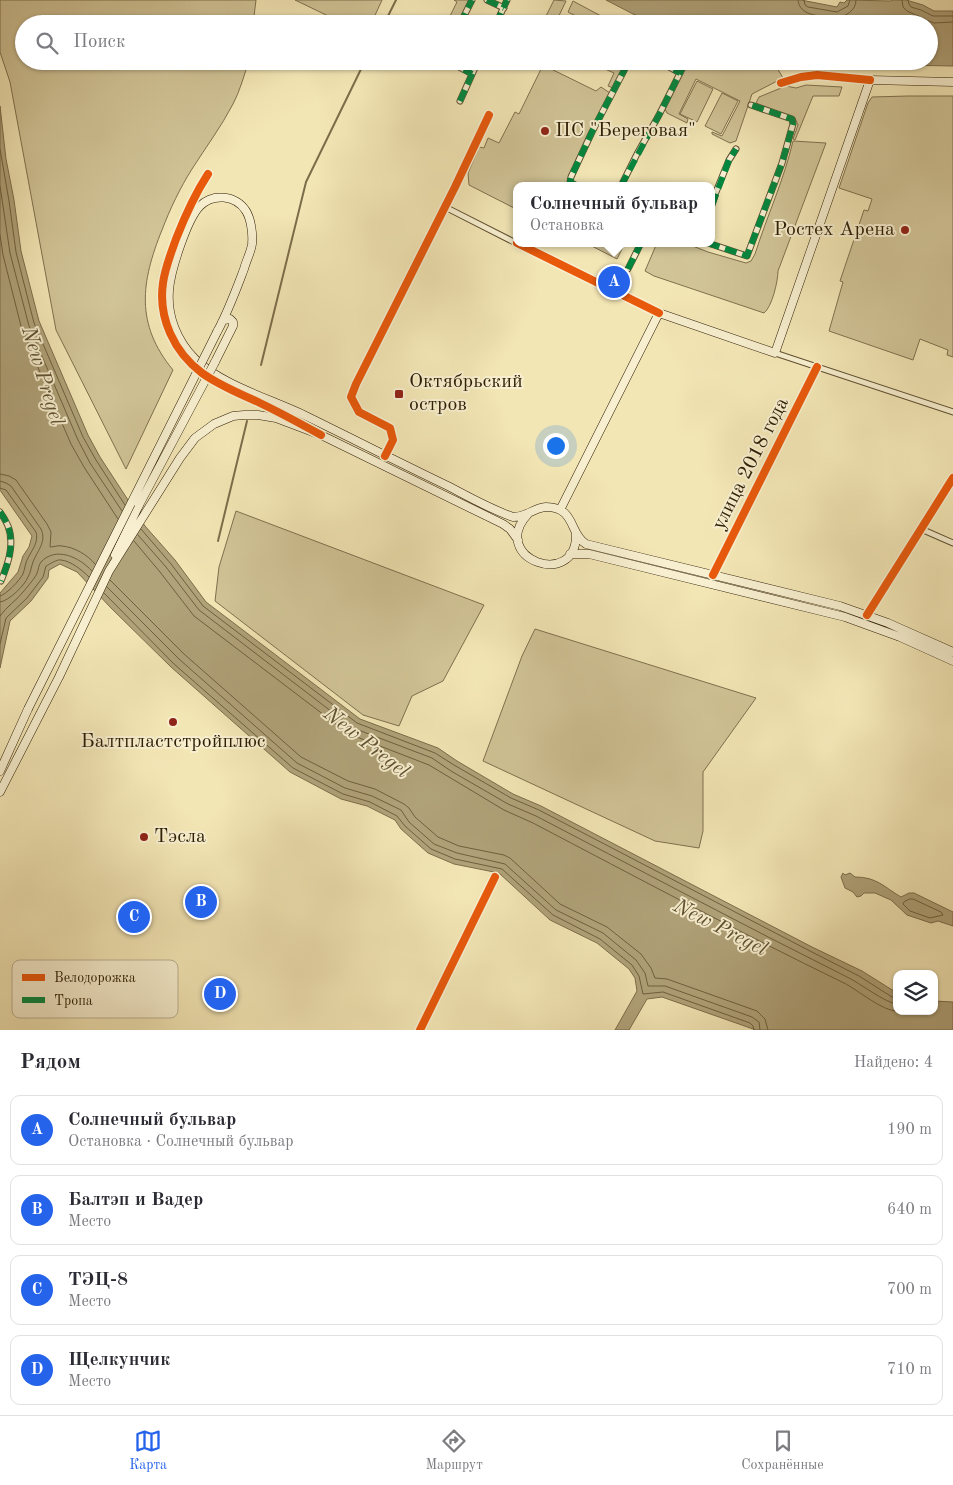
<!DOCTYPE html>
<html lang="ru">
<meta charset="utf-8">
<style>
:root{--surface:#fff;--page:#f2f2f3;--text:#2b2b33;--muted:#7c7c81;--line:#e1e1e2;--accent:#2563eb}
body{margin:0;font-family:"Old Standard TT",serif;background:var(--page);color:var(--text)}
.controls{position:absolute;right:15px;bottom:15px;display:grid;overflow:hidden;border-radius:10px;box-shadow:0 1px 4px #0004}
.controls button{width:45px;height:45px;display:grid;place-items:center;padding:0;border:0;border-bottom:1px solid var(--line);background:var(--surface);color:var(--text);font:25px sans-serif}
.you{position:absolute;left:555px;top:445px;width:18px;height:18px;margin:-12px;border:4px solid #fff;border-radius:50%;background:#1a73e8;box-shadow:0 0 0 8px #1a73e833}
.badge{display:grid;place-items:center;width:32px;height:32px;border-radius:50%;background:var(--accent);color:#fff;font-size:16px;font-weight:700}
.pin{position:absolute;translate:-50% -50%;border:2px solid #fff;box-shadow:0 1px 5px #0006}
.popup{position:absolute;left:513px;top:182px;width:202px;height:65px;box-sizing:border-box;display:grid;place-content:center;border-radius:10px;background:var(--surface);filter:drop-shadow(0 1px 4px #0005);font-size:16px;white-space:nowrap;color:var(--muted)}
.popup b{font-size:19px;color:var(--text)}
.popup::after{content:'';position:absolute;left:50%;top:100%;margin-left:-10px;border:10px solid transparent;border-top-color:var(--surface)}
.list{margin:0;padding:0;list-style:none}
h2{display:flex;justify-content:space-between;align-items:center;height:65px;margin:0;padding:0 20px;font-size:21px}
h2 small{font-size:16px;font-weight:400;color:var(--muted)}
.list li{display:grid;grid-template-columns:32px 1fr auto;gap:15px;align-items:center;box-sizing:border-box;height:70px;margin:0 10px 10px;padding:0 10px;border:1px solid var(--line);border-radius:10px}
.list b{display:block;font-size:19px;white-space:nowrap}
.list p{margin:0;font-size:16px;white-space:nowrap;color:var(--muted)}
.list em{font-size:16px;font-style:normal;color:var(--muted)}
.icon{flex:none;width:28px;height:28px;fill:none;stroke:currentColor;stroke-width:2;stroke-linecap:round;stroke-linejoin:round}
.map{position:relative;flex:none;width:953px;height:1030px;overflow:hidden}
.search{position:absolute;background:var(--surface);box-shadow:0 1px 4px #0004;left:15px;right:15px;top:15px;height:55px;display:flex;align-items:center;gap:12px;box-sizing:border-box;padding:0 18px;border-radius:28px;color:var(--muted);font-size:19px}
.sheet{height:385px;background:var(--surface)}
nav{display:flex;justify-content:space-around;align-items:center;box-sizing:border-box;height:70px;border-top:1px solid var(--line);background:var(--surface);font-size:14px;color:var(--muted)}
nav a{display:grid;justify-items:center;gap:2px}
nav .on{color:var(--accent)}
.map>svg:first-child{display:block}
</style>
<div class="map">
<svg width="953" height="1030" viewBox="0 0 953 1030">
<rect width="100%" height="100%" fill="#f3e6b5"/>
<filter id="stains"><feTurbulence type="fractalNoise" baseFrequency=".004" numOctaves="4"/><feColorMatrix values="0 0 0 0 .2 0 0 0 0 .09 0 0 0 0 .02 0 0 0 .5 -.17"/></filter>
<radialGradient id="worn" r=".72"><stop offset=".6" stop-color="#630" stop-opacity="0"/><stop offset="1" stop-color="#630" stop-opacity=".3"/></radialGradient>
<path fill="#d1c497" stroke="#7f704e" d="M0,0H256L253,24H24V61H249C244,75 240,91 233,104C221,127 206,147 192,169C180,188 170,209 162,230C141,282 135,324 173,370L126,469L56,330L10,82L0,52Z
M295,0H382L371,24H345Z
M454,0H469L458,24H446L457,2Z
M554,0L566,1L555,24H547L543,22Z
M573,1L616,24H591L568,12Z
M608,61H627L613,88L608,86L614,73L605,69Z
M688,61H749L776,66L783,78L752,94L736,141L730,143L712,134V132L722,136L740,101L696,79L679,114L688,119L687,123L667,113L665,109Z
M543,65L596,91L601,87L610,93L589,132L568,179L569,184L572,186H516V209L469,185L468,173L479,147L484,148L488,138L499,143L515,112L519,114Z
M697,81L713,89L697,122L680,114Z
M806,85L842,87L839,96H813L795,140L793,139L798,125L795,118L756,103L759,97L786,86L796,88Z
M722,93L738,101L721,134L705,126Z
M908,96H953V357L947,355L948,350L920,339L913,360L829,331L843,282L840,281L864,210L868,211L872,199L839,188L868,103L872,97Z
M793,141L826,143L778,271C778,281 772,307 764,313L654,276L645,271L657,243H685L708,252L746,263L751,261L755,254C767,216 784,180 793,141Z
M586,243H625L617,259Z
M236,511L484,605L443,681L412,696L399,726L363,715L215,601L219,567Z
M535,629L756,698L703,772V831L699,848L655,841L483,761L522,656Z"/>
<path fill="#b0a279" stroke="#7c6d4a" d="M606,0H801L837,7L840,2L844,3L847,0L891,1L892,0H906L923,5L934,11H953V66L902,65L848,61H929V24H658L633,14Z
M0,106L6,159L14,200L21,251L39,321L88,435L100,457L145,526L175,560L206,602L360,719L438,748L457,761L513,794L541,806L812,947L862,971L897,993V1011H934V1001L953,1002V1030H756L662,997L647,999L629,1030H615L637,991L635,978L629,969L597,943L550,920L499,873L454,864L428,853L401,829L395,820L367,806L341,799L290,772L171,667L111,608L77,572L60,564L49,570L48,578L31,601L10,621L0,668V593L18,572L23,556L29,547L32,536L0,490Z
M843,873L845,875L850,873L855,877C877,877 884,887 901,897L909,893H914L953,912V926L938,921L931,923L907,915L891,900L875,893H864L861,896L857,897L853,892L845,888L841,877Z"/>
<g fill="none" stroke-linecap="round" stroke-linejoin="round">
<path stroke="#6e603e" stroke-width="1" d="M798,0C799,17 823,16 836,18C846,16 856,11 856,0
M804,0L805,5L808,7L837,12L848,6L850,0
M902,0L903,7L907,11L929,21L934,23L953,22
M908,0L909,4L911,7L921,10L933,16H953
M0,149L9,201L16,252L34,323L83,437L96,460L125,505
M0,186L10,253L29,326L78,440L90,463L122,511
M0,235L3,255L21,326L39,370L71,444L84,467L118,519
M0,474L9,476L16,480L47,524L51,532L50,547C54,547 58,545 62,546C74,547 88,555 95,564
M0,481L6,483L11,486L41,529C47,542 37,551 33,562C31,567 31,572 28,577C25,585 9,601 0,602
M0,488L6,490L36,532C39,542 32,550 28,558C25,563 25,569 23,574C20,580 6,595 0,596
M141,529L171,564L203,606L357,723L435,753L454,765L511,798L539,810L810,951L859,976L892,997H897
M138,535L166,567L199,610L353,728L432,758L451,771L508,804L536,816C640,870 743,925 847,977C860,983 885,1003 897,1004
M134,541L160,572L194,616L349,734L429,765L504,810L533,823C636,877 739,932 844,983C858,990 882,1011 897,1011
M110,580L184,654L301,757L348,781L375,789L404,804L409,808L415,817L438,837L459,846L504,855L510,858L560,904L607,927L641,954L651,968L655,978L667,979L757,1011L765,1019L768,1030
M107,587L179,659L297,763L345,788L372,796L401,810L409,822L434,844L457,853L505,864L556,910L603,933L636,960L645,973L648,986H665L752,1017L759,1022L760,1030
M104,593L174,664L293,768L343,794L370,802L397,816L405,826L431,849L455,859L502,869L553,915L600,939L632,965L639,976L643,994L663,992L750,1023L753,1026L754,1030
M0,616C6,607 17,600 24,591C27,587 36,577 37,573C39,569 38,566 41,562C56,546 79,557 92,571
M0,644L6,618L27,598L43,577L46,566C50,564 57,559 61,560C71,561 82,570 89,577
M910,899H913L941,912L943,915L930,918L910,911L903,904L904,902Z"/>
<path stroke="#7c6d4a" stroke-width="2" d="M384,24L396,0
M261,365L306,182L363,65
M218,541L247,421"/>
<g stroke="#5e4f30" stroke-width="7">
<path id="street" d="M487,0L504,8
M460,24L472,0
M496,24L507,0
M448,61L472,74
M658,61L680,73
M781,83L801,77L817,75L870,80
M460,101L478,61
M637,154L659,115L686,61
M208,174C195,194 185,216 176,239C171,253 165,268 163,283C158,318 174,352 202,373C212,380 222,385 232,390C256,402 281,412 304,426
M577,186L570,182L571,177L592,132L629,61
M621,186L636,156
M716,192L729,160L736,149
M712,205L715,196
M445,207L516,243
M517,243L659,313
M708,243L747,256L782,163L793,124L792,119L751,105
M628,269L641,243
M775,353L953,412
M385,456L393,440L390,428L359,412L351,397L356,384L455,187L489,115
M0,512C3,516 6,521 8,526C15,544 8,564 1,581
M921,529L953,543
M713,575L817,367
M867,615L953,478
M420,1030L495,877"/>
</g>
<g stroke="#2d1d04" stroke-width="9">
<path id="secondary" d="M217,332C228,312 236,290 244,269C246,261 251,252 252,244C253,234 251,219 246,211C236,195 213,193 200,206C187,219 170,272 169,291C167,316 177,341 195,359C223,386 271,399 306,416C353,439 400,463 448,486C469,497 490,509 513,517C527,517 533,508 546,507C576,507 569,534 586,544L840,606L888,623L953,652
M215,362L233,326V322L230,319L224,320L222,322
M560,510L659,313L775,353L870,80L953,82
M528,514C487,558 577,591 576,534
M570,554H589L845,617L900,637L953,661
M115,555L139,505
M0,771L28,709
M0,792L59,677L109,571L180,458L195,438L214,424L233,416L244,415H258L276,418L321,435L503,524L510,529L518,540"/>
</g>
<use href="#street" stroke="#f7efcf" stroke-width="5"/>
<use href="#secondary" stroke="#f7efcf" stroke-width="8"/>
<g stroke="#2d1d04" stroke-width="9" stroke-linecap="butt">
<path id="secondary-bridge" d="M139,505L215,362
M28,709L217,332"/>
</g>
<use href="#secondary-bridge" stroke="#f7efcf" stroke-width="8"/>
<path stroke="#00873e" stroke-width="6" stroke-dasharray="12 6" stroke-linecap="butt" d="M487,0L504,8
M460,24L472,0
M496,24L507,0
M448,61L472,74
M658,61L680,73
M460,101L478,61
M577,186L570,182L571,177L592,132L629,61
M621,186L659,115L686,61
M712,205L729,160L736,149
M708,243L747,256L782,163L793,124L792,119L751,105
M628,269L641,243
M0,512C3,516 6,521 8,526C15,544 8,564 1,581"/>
<g stroke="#f7efcf" stroke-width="11">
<path id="cycleway" d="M781,83L801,77L817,75L870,80
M208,174C195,194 185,216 176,239C171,253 165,268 163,283C158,318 174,352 202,373C220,386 241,394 260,403C281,413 301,424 321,435
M517,243L659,313
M385,456L393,440L390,428L359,412L351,397L356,384L455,187L489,115
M713,575L817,367
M867,615L953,478
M420,1030L495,877"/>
</g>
<use href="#cycleway" stroke="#e8590c" stroke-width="8"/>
</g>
<g fill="#8f2418" stroke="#f7efcf" stroke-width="2">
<circle cx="545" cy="131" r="5"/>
<circle cx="905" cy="230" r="5"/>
<rect x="394" y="389" width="10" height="10" rx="2.5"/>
<circle cx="173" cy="722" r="5"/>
<circle cx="144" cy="837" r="5"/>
</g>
<g text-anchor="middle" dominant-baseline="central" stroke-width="4" stroke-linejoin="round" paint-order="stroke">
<g font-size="20" fill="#2d1d04" stroke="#f7efcf" text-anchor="start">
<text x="555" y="131">ПС "Береговая"</text>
<text x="895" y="230" text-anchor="end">Ростех Арена</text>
<text x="409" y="382">Октябрьский<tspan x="409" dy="23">остров</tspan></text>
<text x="173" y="742" text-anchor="middle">Балтпластстройплюс</text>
<text x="154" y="837">Тэсла</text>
</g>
<g font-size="20" fill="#2d1d04" stroke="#f7efcf">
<text transform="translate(751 464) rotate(-63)">улица 2018 года</text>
</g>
<g font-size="21" font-style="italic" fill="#615233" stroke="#f7efcf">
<text transform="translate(42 376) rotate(73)">New Pregel</text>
<text transform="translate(366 743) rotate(38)">New Pregel</text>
<text transform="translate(720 928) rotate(27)">New Pregel</text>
</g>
</g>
<rect x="12" y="960" width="166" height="58" rx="8" fill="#f7efcf" stroke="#bab092" stroke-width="1"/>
<rect x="22" y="974" width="23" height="7" fill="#e8590c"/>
<rect x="22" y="997" width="23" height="6" fill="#00873e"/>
<g font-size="14" fill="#2d1d04">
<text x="54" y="982">Велодорожка</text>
<text x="54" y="1005">Тропа</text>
</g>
<rect width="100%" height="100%" filter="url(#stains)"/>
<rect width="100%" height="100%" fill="url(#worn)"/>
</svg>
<div class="controls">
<button><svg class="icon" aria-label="layers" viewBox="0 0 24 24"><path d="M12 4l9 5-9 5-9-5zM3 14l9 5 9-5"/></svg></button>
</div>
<div class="you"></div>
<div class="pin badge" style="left:614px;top:282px">A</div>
<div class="popup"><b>Солнечный бульвар</b>Остановка</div>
<div class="pin badge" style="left:201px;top:902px">B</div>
<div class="pin badge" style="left:134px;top:917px">C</div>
<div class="pin badge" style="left:220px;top:994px">D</div>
<div class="search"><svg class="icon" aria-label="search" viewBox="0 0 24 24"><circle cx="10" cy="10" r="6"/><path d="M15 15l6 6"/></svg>Поиск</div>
</div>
<section class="sheet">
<h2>Рядом<small>Найдено: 4</small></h2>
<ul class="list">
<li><span class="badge">A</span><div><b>Солнечный бульвар</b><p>Остановка · Солнечный бульвар</p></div><em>190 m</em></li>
<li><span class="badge">B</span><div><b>Балтэп и Вадер</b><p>Место</p></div><em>640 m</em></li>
<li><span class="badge">C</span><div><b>ТЭЦ-8</b><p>Место</p></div><em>700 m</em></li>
<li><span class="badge">D</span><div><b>Щелкунчик</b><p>Место</p></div><em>710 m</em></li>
</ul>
</section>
<nav>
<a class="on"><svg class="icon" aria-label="map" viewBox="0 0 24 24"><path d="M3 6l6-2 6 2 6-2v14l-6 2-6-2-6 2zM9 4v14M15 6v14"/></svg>Карта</a>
<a><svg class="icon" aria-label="directions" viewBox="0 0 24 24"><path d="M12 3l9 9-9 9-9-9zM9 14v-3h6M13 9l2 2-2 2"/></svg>Маршрут</a>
<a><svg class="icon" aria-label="saved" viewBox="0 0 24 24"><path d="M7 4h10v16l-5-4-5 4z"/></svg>Сохранённые</a>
</nav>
